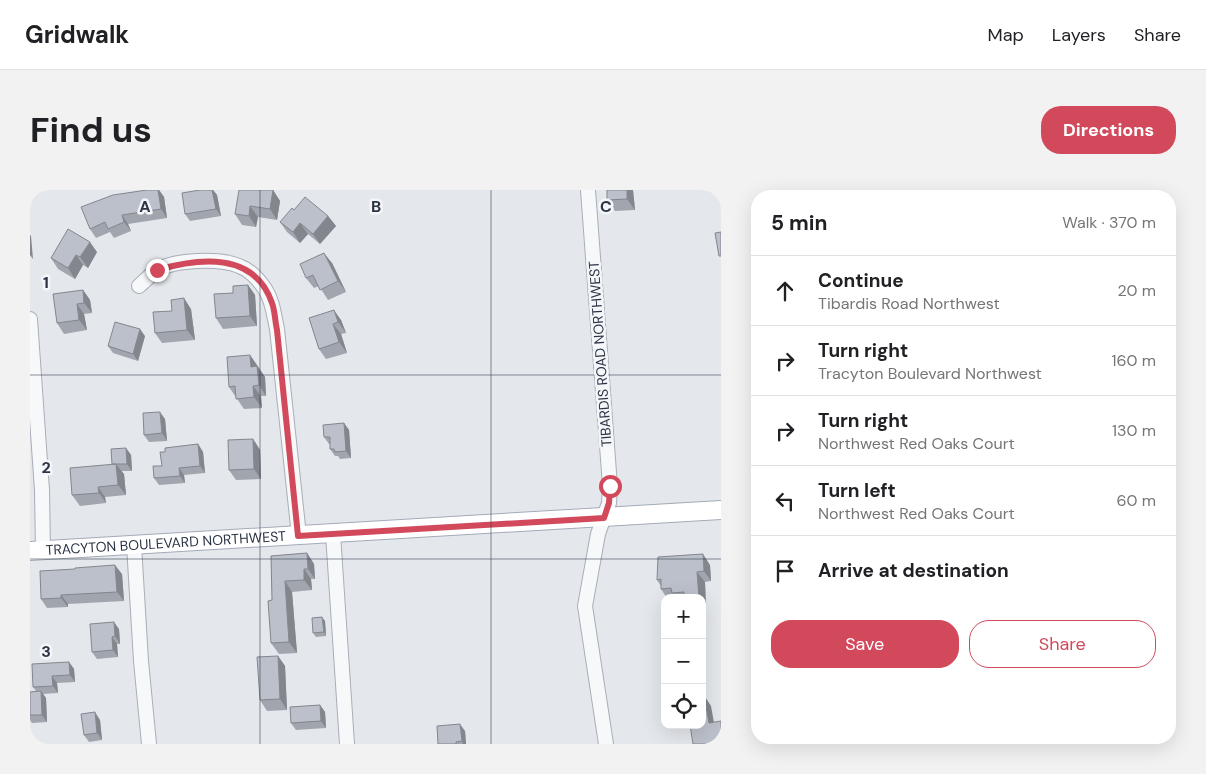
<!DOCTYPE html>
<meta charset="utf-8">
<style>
:root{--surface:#fff;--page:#f2f2f2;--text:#202124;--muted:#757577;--line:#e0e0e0;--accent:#d1495b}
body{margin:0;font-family:"DM Sans",sans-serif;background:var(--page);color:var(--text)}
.controls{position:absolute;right:15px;bottom:15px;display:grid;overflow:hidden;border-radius:10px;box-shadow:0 5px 20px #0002}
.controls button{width:45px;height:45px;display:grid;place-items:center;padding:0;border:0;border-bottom:1px solid var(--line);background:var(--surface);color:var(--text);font:25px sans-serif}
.stop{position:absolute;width:15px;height:15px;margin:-11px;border:4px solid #d1495b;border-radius:50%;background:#fff}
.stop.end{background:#d1495b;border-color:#fff;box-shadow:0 1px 5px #0008}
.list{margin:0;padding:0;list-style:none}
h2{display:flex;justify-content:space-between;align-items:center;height:65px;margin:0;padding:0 20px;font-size:21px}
h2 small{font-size:16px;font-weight:400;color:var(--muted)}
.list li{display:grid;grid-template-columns:32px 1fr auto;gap:15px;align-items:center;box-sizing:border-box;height:70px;padding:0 20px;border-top:1px solid var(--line)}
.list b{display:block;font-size:19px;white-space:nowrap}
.list p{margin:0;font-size:16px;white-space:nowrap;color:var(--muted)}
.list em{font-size:16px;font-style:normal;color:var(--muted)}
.actions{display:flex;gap:10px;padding:15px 20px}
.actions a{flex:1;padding:11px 0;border:1px solid var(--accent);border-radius:20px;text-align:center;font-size:18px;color:var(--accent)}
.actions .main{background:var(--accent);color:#fff}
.icon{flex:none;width:28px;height:28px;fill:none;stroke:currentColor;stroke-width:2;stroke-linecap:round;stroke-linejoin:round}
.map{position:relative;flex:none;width:691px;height:554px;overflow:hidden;border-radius:20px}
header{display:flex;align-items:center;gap:30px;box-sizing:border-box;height:70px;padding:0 25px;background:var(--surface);border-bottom:1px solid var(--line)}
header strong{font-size:24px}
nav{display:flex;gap:28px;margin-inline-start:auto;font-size:18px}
.intro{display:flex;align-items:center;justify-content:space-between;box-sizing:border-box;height:120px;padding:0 30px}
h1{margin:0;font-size:35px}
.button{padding:12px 22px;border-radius:20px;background:var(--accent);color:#fff;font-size:18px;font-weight:700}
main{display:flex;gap:30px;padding:0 30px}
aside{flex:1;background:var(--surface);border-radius:20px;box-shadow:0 5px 20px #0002}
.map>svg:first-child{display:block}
</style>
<header>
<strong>Gridwalk</strong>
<nav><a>Map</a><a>Layers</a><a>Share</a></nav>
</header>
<div class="intro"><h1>Find us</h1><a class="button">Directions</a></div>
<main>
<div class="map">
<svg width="691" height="554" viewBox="0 0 691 554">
<rect width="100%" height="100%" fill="#e4e7ec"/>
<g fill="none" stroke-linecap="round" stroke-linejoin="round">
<g stroke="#a9aeb7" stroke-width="16">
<path id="minor" d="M558,0L580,296L579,313L568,344L555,416L576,554
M109,96C114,92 120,85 126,81C144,69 190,68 209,76C220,80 229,90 235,99C243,111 244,126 247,139L269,346
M0,129L12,300L13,361
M303,344L317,554
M104,355L111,471L119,554"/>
</g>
<g stroke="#a3abb8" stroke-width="20">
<g id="major">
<path id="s1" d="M0,361L691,320"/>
</g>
</g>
<use href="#minor" stroke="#f7f8fa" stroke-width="14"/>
<use href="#major" stroke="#fff" stroke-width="18"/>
</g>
<path fill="#a1a5ae" d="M117,0H129L134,7L137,28L98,34L101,41L84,48L80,42L66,48L60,39Z
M170,0H183L187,5L191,26L160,31L155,24Z
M243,0L250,11L247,30L228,27L226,37L212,35L205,24Z
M577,0H603L605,20L585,21L577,10Z
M264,20L298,26L306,36L290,54L278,44L270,53L257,42L250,32Z
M67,62L58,78L53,75L45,89L28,79L21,68Z
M302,73L316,102L298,110L289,96L284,98L276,88Z
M218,95L225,105L227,136L193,139L186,128Z
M53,100L60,110L62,123L54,124L57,140L34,144L27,133Z
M161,119L165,150L132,153L125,143L142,121Z
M279,128L311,130L316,143L311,144L317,163L296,169L289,159Z
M115,146L108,171L83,163L78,156Z
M220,165L235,187L236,206H231L232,218L214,219L199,197Z
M135,229L137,251L119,252L114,245Z
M314,233L319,240L321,268L310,269L308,266H305L300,259V254H299L294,247Z
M223,249L230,260L231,289L206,290L199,280Z
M168,254L173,262L175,283L154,285L155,293L129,295L124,288L132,276L135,262Z
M96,258L101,265L102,281H91L94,284L96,305L75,307L76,313L50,316L42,305L82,274Z
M277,363L284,374L285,389H281L282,400L262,402L267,463L249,464L241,453L242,410L241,366Z
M680,375L681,391L675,392L676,418H672V408H637L631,399V396L627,390Z
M92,384L94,411L38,414V417L17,418L11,409Z
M295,431L296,446L286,447L283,443Z
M89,439L90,454H87L88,467L67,469L62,462Z
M248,466L255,476L257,520L237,521L230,510Z
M39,472L44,479L45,492L27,493L28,503L13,504L16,508L17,532L2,533L0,530V502L6,501L3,497Z
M290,515L295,522L296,538L266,540L261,533Z
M70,530L72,550L59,552L54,545Z
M435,541L436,554H408Z"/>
<path fill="#83868d" d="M128,0H129L134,7L137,28L131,19Z
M182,0H183L187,5L191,26L186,19Z
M243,0L250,11L247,30L240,19Z
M597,0H603L605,20L597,9Z
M220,16L228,27L226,37L219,26Z
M92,25L98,34L101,41L94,32Z
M298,26L306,36L290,54L283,44Z
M270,33L278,44L270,53L263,42Z
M0,45L1,46L3,69L0,65Z
M60,52L67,62L58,78L50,67Z
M294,63L302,73L316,102L308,91Z
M46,65L53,75L45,89L38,78Z
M218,95L225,105L227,136L220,126Z
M53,100L60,110L62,123L54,113Z
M154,108L161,119L165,150L157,140Z
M47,114L54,124L57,140L49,130Z
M304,120L311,130L316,143L308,132Z
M303,134L311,144L317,163L309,152Z
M110,139L115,146L108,171L103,164Z
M220,165L235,187L236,206L229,195L221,177Z
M223,196L231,206L232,218L224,207Z
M130,222L135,229L137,251L132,243Z
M314,233L319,240L321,268L316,261Z
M223,249L230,260L231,289L224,279Z
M168,254L173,262L175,283L170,276Z
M96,258L101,265L102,281L97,274Z
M86,274L94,284L96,305L88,295Z
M149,278L154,285L155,293L150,286Z
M68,297L75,307L76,313L69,303Z
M277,363L284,374L285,389L278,379Z
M673,364L680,375L681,391L674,381Z
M85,375L92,384L94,411L87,402Z
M274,379L281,389L282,400L274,390Z
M667,382L675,392L676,418L672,412V408H669Z
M255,391L262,402L267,463L259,452Z
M31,405L38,414V417L31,408Z
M292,427L295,431L296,446L294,442Z
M84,432L89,439L90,454L85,446Z
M82,447L87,454L88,467L83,460Z
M248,466L255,476L257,520L250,509Z
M39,472L44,479L45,492L40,485Z
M22,486L27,493L28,503L23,496Z
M11,501L16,508L17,532L12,525Z
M674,505L681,516L686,544L679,533Z
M290,515L295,522L296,538L291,531Z
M65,522L70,530L72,550L67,543Z
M430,534L435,541L436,554H433L432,551Z"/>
<path fill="#bbc0ca" stroke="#83868d" d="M117,0H128L131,19L92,25L94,32L78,39L75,32L60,39L51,17L83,5Z
M170,0H182L186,19L155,24L152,3Z
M209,0H243L240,19L220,16L219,26L205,24Z
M577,0H597V9L577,10Z
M275,7L298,26L283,44L270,33L263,42L250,32L262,18L264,20Z
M38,39L60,52L50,67L46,65L38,78L21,68Z
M691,42V66H689L685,43Z
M294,63L308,91L290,100L283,85L276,88L270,74Z
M218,95L220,126L186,128L184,104L203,103V96Z
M53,100L54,113L47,114L49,130L27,133L23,104Z
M154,108L157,140L125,143L123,122L142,121L141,110Z
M304,120L308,132L303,134L309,152L289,159L279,128Z
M85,132L110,139L103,164L78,156Z
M220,165L221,177L227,176L229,195L223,196L224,207L206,209L205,196L199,197L197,167Z
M130,222L132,243L114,245L113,223Z
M314,233L316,261L305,262L304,259H300V247H294L293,235Z
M223,249L224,279L199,280L198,250Z
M168,254L170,276L149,278L150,286L124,288L123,276H132L130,262H135V258Z
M96,258L97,274H82L81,259Z
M86,274L88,295L68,297L69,303L42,305L40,278Z
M277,363L278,379H274V390L255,391L259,452L241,453L238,411L242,410L241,366Z
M673,364L674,381L667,382L669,408H654V402L642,403L641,398L631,399V389L627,390L628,367Z
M85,375L87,402L31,405V408L11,409L10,381L45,379V378Z
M292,427L294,442L283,443L282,428Z
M84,432L85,446L82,447L83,460L62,462L60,434Z
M248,466L250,509L230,510L227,467Z
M39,472L40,485L22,486L23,496L3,497L2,474Z
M11,501L12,525H0V502Z
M672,505H674L679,533L691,531V553L684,554H663L660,535H672Z
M290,515L291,531L261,533L260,517Z
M65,522L67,543L54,545L51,524Z
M430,534L432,551L426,552V554H408L407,536Z"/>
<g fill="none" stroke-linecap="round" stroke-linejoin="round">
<path stroke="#d1495b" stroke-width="6" d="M127,80C169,68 224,61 242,113C245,121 245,131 247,140L268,346L574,328L579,313L580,296"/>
</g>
<path fill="none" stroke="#2b3445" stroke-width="1" stroke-opacity="0.55" d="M230,0V554M461,0V554M0,185H691M0,369H691"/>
<g text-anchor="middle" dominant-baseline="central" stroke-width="5" stroke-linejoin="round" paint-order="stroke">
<g font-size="14" fill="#2b3445" stroke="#f4f6f9">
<text transform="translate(570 164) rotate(-94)">TIBARDIS ROAD NORTHWEST</text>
<text stroke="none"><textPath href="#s1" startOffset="136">TRACYTON BOULEVARD NORTHWEST</textPath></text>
</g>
</g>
<g font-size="16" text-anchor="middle" font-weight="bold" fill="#2b3445" stroke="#f4f6f9" stroke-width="5" stroke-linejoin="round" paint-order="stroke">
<text x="115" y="22">A</text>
<text x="346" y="22">B</text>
<text x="576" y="22">C</text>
<text x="16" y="98">1</text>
<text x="16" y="283">2</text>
<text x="16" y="467">3</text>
</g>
</svg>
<div class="controls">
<button>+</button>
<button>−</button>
<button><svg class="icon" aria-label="locate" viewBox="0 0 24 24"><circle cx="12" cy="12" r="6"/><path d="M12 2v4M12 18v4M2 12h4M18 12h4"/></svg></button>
</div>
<div class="stop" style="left:580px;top:296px"></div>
<div class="stop end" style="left:127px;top:80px"></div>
</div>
<aside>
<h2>5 min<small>Walk · 370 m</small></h2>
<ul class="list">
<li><svg class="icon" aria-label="ahead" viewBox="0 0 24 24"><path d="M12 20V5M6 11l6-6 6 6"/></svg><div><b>Continue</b><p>Tibardis Road Northwest</p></div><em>20 m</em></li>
<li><svg class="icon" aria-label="right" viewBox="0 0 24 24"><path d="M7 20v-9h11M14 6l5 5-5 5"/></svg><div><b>Turn right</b><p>Tracyton Boulevard Northwest</p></div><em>160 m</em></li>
<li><svg class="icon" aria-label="right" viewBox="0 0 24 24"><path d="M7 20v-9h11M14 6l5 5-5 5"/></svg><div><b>Turn right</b><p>Northwest Red Oaks Court</p></div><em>130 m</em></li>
<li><svg class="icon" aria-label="left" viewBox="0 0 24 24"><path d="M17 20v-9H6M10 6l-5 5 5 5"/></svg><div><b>Turn left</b><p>Northwest Red Oaks Court</p></div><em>60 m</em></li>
<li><svg class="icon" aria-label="arrive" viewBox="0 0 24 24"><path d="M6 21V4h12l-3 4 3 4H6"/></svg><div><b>Arrive at destination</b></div></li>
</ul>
<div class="actions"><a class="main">Save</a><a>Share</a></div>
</aside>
</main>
